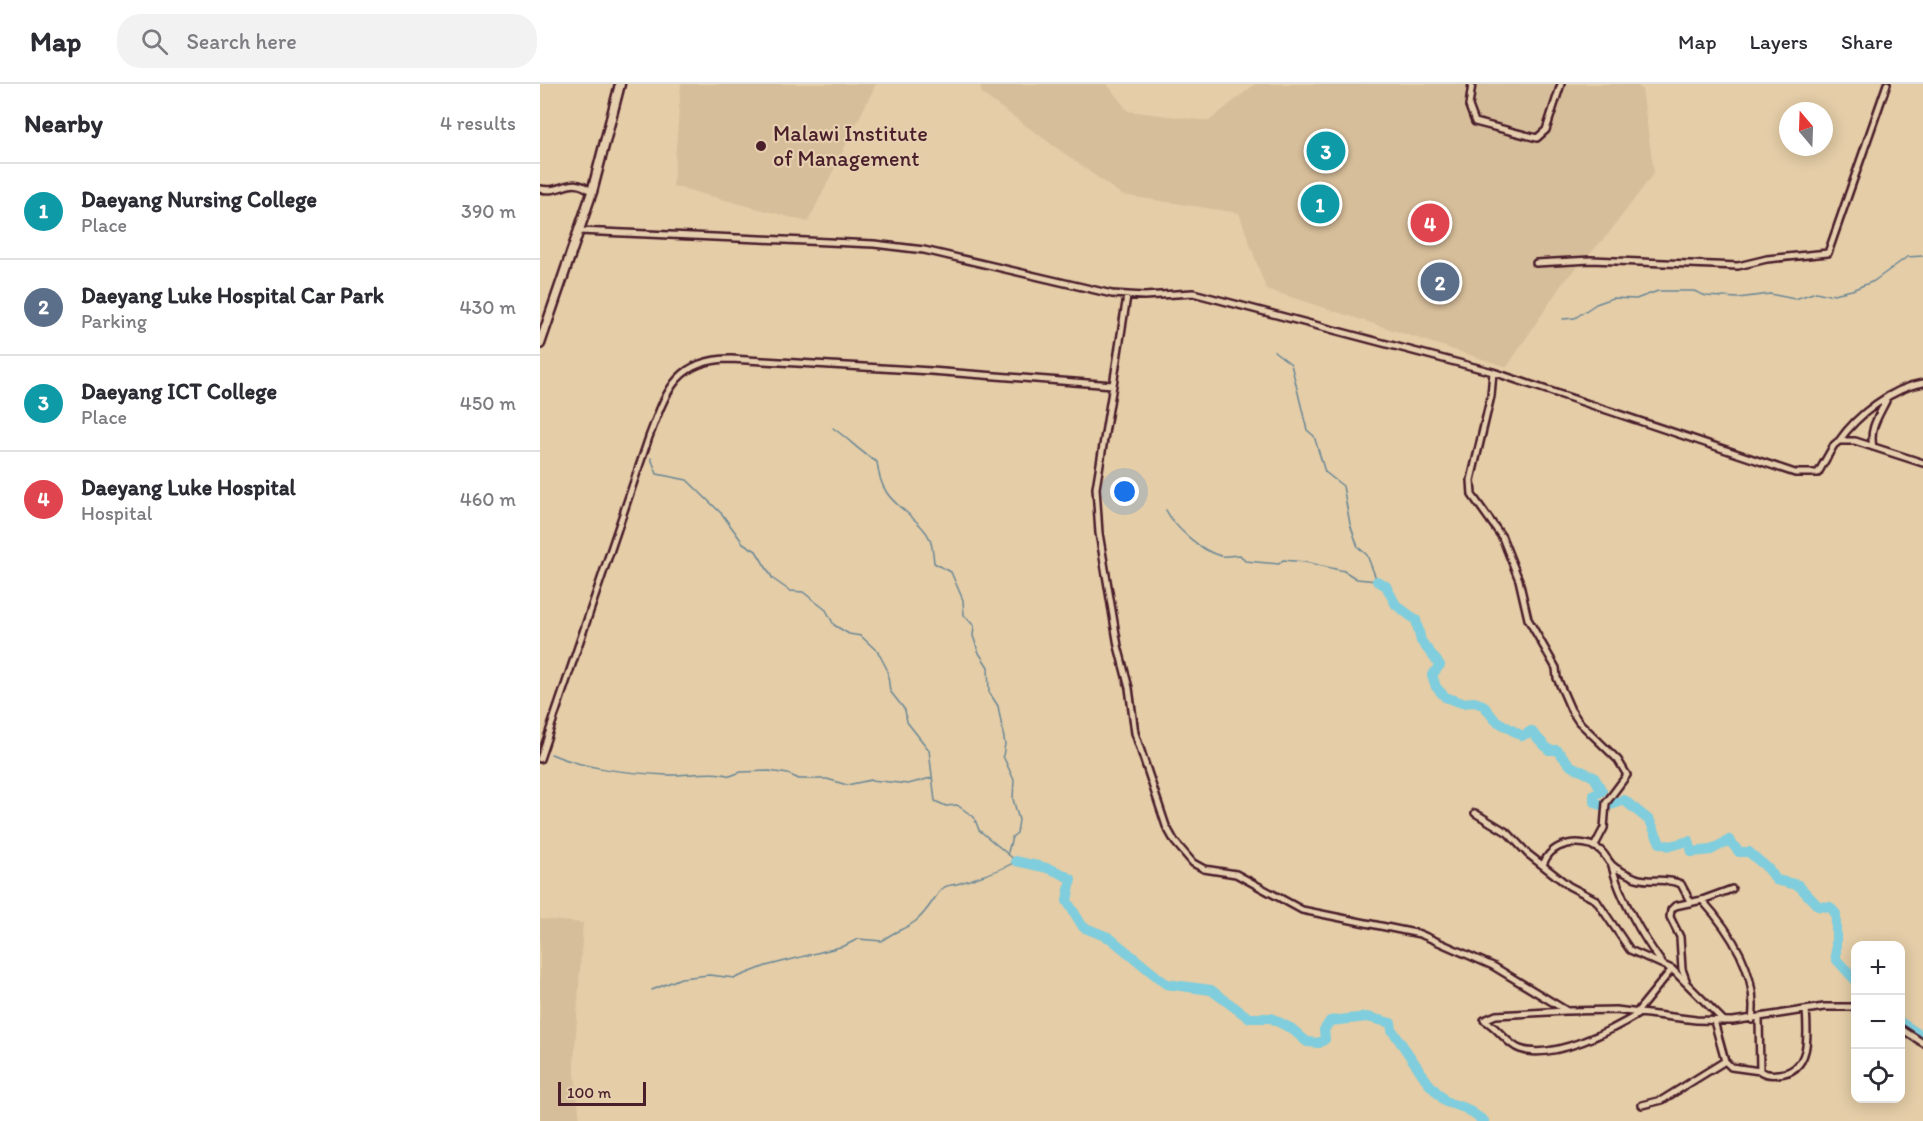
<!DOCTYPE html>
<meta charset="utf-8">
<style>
:root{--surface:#fff;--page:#f2f2f3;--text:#2b2b33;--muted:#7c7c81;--line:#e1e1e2;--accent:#4a1f2b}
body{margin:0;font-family:Itim,sans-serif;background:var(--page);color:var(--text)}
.controls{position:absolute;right:18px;bottom:18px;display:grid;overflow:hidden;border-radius:12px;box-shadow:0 3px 15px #0003}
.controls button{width:54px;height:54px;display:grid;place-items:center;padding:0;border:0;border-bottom:2px solid var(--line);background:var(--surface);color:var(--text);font:30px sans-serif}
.compass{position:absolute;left:1239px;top:18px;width:54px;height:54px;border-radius:50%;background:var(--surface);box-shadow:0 3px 15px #0003;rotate:341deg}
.scale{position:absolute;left:18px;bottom:15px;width:88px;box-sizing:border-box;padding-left:6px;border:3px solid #4a1f2b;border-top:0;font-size:16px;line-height:21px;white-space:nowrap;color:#4a1f2b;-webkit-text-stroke:4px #e5cfae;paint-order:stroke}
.you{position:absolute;left:585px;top:408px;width:21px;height:21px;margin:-15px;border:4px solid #fff;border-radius:50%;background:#1a73e8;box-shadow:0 0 0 9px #1a73e833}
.badge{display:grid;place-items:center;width:39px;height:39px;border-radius:50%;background:var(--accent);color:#fff;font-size:20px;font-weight:700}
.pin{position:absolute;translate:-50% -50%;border:3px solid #fff;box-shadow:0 2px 6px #0006}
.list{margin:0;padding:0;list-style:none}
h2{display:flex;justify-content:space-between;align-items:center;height:78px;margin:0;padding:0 24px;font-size:26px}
h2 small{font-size:20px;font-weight:400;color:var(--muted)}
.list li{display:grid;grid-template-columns:39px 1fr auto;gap:18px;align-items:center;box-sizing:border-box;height:96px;padding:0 24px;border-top:2px solid var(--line)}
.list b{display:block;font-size:22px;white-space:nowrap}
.list p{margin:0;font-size:20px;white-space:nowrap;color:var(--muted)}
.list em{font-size:20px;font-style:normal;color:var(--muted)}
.icon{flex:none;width:33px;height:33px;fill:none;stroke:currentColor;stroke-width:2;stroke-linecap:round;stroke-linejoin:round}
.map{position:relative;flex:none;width:1383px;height:1037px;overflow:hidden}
header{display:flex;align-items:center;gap:36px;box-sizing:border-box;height:84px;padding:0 30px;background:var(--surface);border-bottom:2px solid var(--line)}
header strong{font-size:28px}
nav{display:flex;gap:33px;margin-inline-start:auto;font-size:21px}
.search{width:420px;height:54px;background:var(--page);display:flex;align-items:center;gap:15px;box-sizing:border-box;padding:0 21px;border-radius:24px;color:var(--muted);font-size:22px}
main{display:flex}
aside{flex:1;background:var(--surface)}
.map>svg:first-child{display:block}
</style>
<header>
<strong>Map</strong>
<div class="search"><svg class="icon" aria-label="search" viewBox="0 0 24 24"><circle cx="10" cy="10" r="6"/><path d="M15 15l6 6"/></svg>Search here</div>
<nav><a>Map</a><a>Layers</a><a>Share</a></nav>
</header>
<main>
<aside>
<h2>Nearby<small>4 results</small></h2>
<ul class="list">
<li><span class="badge" style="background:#0f9aa8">1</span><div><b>Daeyang Nursing College</b><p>Place</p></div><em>390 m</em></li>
<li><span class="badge" style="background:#5c6f8a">2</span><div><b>Daeyang Luke Hospital Car Park</b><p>Parking</p></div><em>430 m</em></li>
<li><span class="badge" style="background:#0f9aa8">3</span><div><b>Daeyang ICT College</b><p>Place</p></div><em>450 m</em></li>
<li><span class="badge" style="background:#e0444e">4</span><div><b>Daeyang Luke Hospital</b><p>Hospital</p></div><em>460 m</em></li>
</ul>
</aside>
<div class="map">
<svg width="1383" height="1037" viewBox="0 0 1383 1037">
<rect width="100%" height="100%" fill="#e4cda7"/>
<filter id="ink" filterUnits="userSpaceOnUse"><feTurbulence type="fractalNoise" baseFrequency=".0167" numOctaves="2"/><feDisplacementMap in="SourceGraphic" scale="12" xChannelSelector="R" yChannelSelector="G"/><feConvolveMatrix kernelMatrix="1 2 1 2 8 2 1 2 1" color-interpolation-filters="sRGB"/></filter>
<g filter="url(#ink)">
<path fill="#d7be9a" d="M141,0H336L268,138L133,102Z
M440,0H567L588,27L669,37L715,0H1095L1102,5L1114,89L1069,149L1022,200L967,283L726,205L699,129L582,111L442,10Z
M0,835L43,839L34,981L40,1037H0Z"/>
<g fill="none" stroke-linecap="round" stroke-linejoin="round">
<path stroke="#6a8796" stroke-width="1.5" d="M1023,235L1035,234L1056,220L1073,214L1096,215L1118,207H1154L1166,212L1198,214L1230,210L1255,215L1276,208L1289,211L1312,206L1334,197L1367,173L1383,172
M293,344C309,355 321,369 337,378C342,421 363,419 385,447C392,455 393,468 394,479L411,488L423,516L424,531L434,542L433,552L439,569L448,583L449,608L458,622L465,660L463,672L474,696L473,715L479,736L477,749L472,753L468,768
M111,374L117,390L147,396L182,430L203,459L216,467L233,495L250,507L263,508L286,526L294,541L309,550L321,552L338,568L347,585L350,607L365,626L367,638L389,666L395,717L406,722L417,721L434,733L439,746L476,777C467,784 430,796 417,800C413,801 406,801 403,804C396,810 388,827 377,836C365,846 353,847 342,857L318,855L304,862L226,882L195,894L169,891L141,894L112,906
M626,426C635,444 661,467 681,472C686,473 695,471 700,471L705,477L739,480L743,476L765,478L804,487L817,495L837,497L827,471L818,463L810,440L803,402L785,388L774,352L767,346L751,280L734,267
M11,670C46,685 87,689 126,691C145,692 174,686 190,692L201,688L229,687L248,690L259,695H287L307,701L331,696L368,700L391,694"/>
<path stroke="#7fcddd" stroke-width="10" d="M837,497L846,502L856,521L876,536L881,557L900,581L892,591L896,603L905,613L922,619L934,618L943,621L955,636L982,652L991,647L1009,666H1017L1031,682L1054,693L1062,707L1054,711V717C1063,726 1073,720 1084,716L1110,737L1120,759L1130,762L1149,757L1152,768L1171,766L1189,756L1199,768H1209C1220,779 1229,782 1236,796L1258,801L1278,822L1290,823L1296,830V875L1316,897
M476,777C499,783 511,782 531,795L527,817L543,843L570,854L626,900L671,906L709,934H731L752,945L767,958L779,959L785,955L784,946L790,937L827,933L851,939L852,946L889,1000L906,1018L925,1024L944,1037
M1360,938L1383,953"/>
<g stroke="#4a1f2b" stroke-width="10">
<path id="minor" d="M932,0L929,22L935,38L997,54L1006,46L1021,0
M0,105C24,110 30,90 52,108
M39,147L334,160L384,166L572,210L604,212L653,209L953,288L1255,389H1278L1294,361L1299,357H1315L1383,379
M996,179L1051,176L1198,182L1227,175L1288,169L1347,0
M953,288L951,312L931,396L932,411L962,453L979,496L988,535L1016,584L1017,594L1031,626L1039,638L1078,676L1087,691L1066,719L1064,744L1054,763
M573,301L556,404L559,449L578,562L589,604L595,649L626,742L635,758L653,779L664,785L696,790L762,826L880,850L953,882L1027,927L1076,926L1156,936L1193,937L1284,923H1316
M1299,357C1317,331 1352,304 1383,299
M1333,363C1329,345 1338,333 1346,317
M0,675L109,353C126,309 135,275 191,275L391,287L573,301L587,212
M935,729L968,749L988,770L1029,802L1056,816L1090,866L1132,885L1184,937
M1072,781C1078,811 1104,855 1122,879
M1003,782C1009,758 1042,753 1060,766C1066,771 1067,776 1072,781C1077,786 1089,791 1096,794C1111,799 1126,793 1141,800L1151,819
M1162,816C1191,848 1219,890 1212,936
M1146,896L1142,885L1140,853L1130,833L1131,826L1135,822L1162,816L1192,805
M1097,928L1132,885
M1219,935L1220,987C1226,991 1231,991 1238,990C1271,988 1268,951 1266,926
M944,936C958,943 966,960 980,965C1012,977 1073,946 1100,929
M944,936L956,931L1026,927
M1360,944L1383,959
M1185,977L1191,983L1220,987
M1102,1021L1122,1016L1185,977L1174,937"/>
</g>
<g stroke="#4a1f2b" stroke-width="13">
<path id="trunk" d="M0,260L52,108L80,0"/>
</g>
<use href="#minor" stroke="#e5cfae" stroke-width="5"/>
<use href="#trunk" stroke="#e5cfae" stroke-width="8"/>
</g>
</g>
<circle fill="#4a1f2b" stroke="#e5cfae" stroke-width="2" cx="221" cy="62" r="6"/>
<g text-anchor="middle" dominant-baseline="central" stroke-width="4.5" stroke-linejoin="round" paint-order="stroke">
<g font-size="22" fill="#4a1f2b" stroke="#e5cfae" text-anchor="start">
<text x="233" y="49">Malawi Institute<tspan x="233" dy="25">of Management</tspan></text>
</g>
</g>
</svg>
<div class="controls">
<button>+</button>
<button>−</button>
<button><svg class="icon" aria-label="locate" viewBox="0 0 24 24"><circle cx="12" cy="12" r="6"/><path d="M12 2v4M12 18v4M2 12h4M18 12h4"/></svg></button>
</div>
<svg class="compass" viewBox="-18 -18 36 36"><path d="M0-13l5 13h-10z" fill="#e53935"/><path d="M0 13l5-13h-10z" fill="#7c7c81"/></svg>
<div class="scale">100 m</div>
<div class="you"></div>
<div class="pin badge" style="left:780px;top:120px;background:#0f9aa8">1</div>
<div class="pin badge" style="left:900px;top:198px;background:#5c6f8a">2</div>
<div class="pin badge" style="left:786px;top:67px;background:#0f9aa8">3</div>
<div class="pin badge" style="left:890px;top:139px;background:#e0444e">4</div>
</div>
</main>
